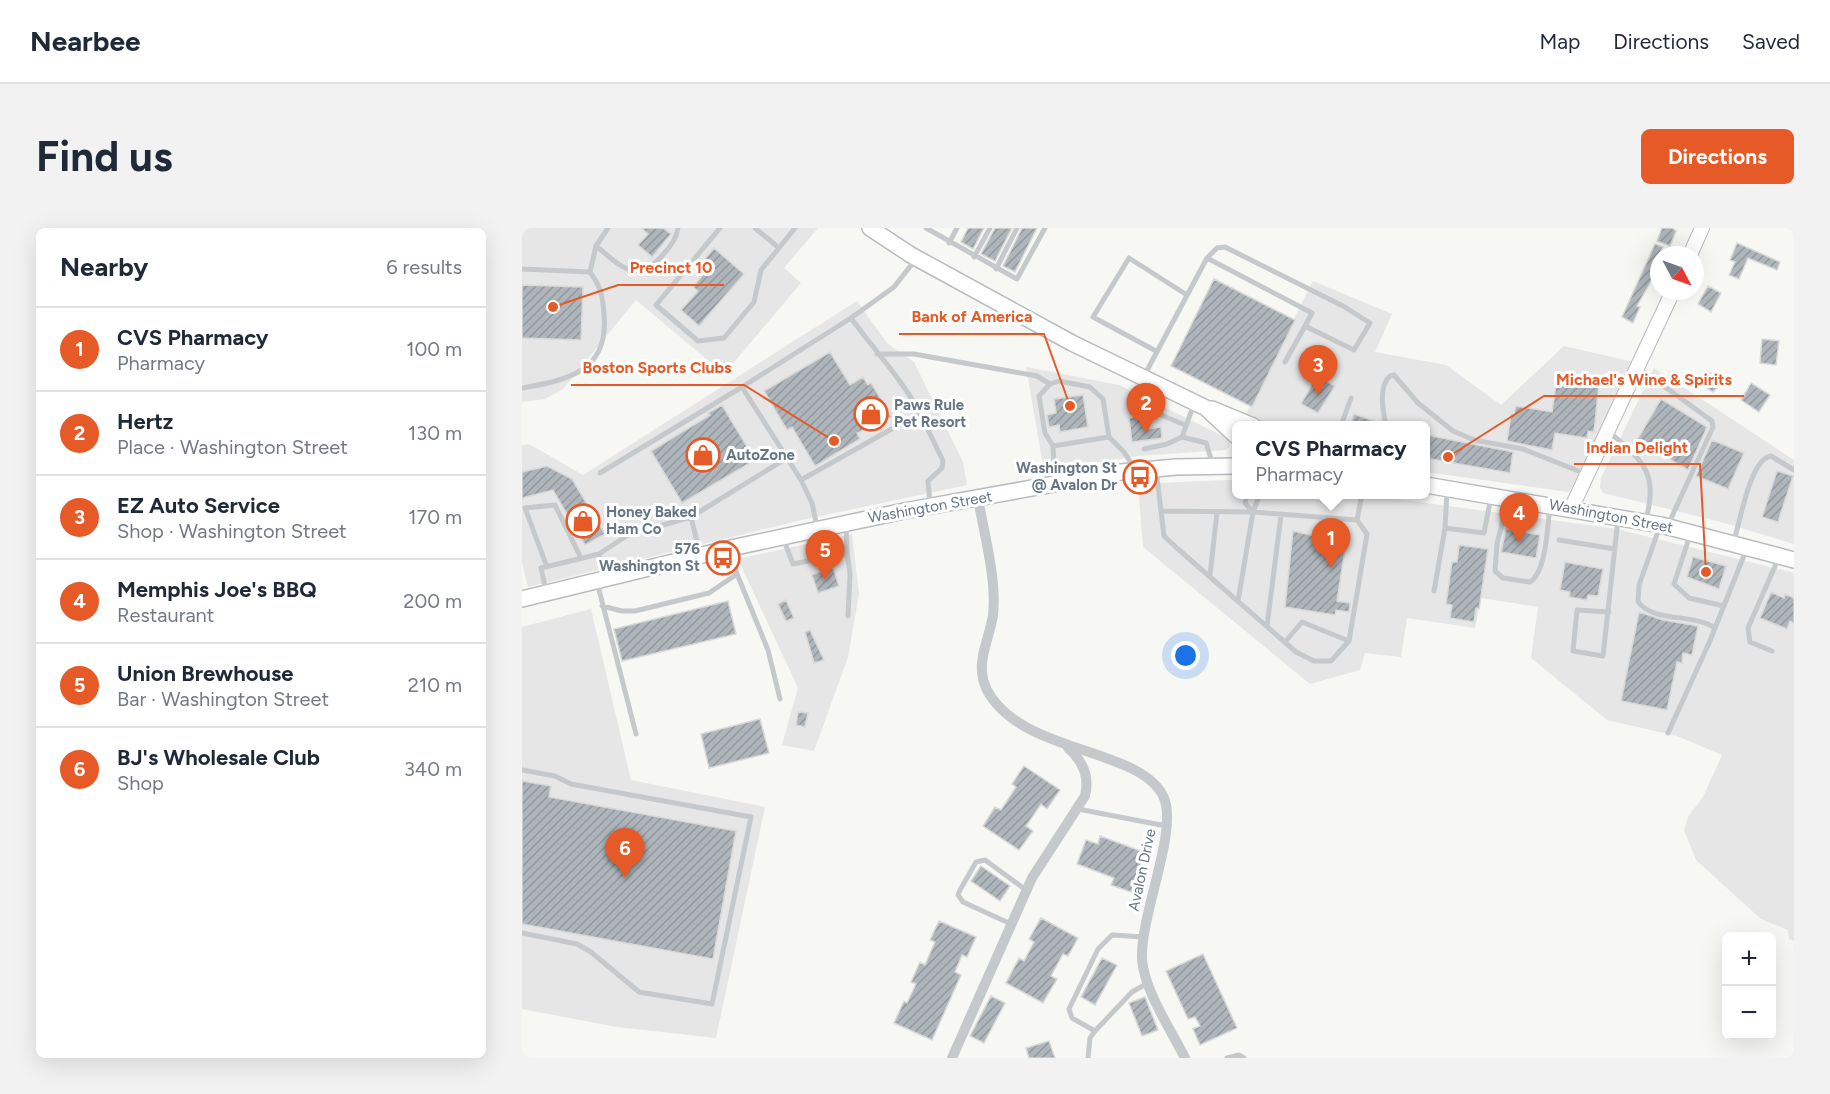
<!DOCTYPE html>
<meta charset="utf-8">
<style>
:root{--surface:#fff;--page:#f2f2f3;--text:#1f2937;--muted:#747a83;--line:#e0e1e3;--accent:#e55a26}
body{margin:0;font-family:Figtree,sans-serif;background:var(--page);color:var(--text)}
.controls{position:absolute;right:18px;bottom:18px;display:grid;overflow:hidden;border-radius:9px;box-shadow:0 6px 24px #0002}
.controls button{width:54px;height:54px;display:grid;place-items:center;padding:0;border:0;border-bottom:2px solid var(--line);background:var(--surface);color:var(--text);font:30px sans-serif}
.compass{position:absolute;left:1128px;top:18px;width:54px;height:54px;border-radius:50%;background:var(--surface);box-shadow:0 6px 24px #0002;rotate:131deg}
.you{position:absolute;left:664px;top:428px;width:21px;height:21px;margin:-15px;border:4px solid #fff;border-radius:50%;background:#1a73e8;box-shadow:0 0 0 9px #1a73e833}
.badge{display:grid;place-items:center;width:39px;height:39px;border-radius:50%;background:var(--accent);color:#fff;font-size:20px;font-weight:700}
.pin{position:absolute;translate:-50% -50px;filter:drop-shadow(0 2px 3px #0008)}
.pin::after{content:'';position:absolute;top:32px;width:21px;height:18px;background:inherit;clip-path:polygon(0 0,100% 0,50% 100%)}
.popup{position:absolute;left:710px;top:193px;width:198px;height:78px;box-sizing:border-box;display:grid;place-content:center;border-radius:9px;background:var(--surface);filter:drop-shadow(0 2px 4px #0005);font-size:20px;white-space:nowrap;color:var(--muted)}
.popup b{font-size:22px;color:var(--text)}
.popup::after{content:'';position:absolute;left:50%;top:100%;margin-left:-12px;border:12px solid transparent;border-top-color:var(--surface)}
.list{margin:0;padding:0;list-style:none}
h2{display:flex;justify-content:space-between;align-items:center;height:78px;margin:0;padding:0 24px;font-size:26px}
h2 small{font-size:20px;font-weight:400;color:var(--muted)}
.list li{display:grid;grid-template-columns:39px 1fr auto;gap:18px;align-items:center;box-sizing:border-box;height:84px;padding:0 24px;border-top:2px solid var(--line)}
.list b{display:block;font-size:22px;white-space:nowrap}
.list p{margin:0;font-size:20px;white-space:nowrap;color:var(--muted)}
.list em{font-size:20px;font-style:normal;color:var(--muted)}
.map{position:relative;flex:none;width:1272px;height:830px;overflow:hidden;border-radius:9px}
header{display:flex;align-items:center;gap:36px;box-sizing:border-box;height:84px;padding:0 30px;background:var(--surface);border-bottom:2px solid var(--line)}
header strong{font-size:28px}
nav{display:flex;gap:33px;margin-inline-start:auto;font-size:21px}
.intro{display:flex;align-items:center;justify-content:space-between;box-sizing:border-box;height:144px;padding:0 36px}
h1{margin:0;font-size:42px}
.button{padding:15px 27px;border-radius:9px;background:var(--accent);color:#fff;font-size:21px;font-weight:700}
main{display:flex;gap:36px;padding:0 36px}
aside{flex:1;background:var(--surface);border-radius:9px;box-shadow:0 6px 24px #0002}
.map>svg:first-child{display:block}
</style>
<header>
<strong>Nearbee</strong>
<nav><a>Map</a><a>Directions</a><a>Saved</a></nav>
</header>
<div class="intro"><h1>Find us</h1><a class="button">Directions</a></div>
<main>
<aside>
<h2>Nearby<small>6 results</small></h2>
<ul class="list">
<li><span class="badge">1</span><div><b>CVS Pharmacy</b><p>Pharmacy</p></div><em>100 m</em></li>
<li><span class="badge">2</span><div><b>Hertz</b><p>Place · Washington Street</p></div><em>130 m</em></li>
<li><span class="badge">3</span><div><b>EZ Auto Service</b><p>Shop · Washington Street</p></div><em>170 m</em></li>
<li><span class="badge">4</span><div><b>Memphis Joe's BBQ</b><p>Restaurant</p></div><em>200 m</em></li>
<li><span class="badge">5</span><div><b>Union Brewhouse</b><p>Bar · Washington Street</p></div><em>210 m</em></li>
<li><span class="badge">6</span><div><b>BJ's Wholesale Club</b><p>Shop</p></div><em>340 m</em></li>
</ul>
</aside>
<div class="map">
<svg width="1272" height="830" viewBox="0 0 1272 830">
<defs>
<pattern id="building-hatch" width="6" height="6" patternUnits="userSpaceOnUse" patternTransform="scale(1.5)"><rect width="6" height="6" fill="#aeb5bb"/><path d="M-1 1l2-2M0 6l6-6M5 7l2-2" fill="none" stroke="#91989e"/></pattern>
</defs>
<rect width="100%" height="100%" fill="#f7f7f4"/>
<path fill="#e5e6e5" d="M0,0H296L262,40L279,55L202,146L114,72L41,161L23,171L0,174Z
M791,53L870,86L853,124L924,137L979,177L1042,118L1111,134L1051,261L1046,264L904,244V198L745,197L723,188Z
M335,73L365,115L392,134L441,234L445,257L280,292L6,359L0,335V217L7,216L61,247Z
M504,139L597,157L705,210L708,218L704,222L616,228L522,243Z
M1132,140L1272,232V316L1199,294L1081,265L1078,260L1079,250Z
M704,252H714V266L846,267L1095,301L1272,345V713L1267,711L1266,702L1239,691L1174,632L1162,602L1166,589L1181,569L1200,527L1155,508L1085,492L1009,430L1016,379L959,370L953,400L885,390L879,429L843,425L838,442L788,456L621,319L616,256Z
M330,306L337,366L326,429L292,523L260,517L276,460L216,331Z
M69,381L109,552L243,579L194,810L95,799L0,781V399Z"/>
<path fill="url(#building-hatch)" stroke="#d9d9d7" stroke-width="1.5" d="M119,0H141L149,6L130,29L116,17L126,6Z
M446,0H462L451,21L439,14Z
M473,0H490L473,33L459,26Z
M500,0H515L493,44L481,38Z
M1140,0H1150L1154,3L1148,18L1135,13Z
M1215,15L1258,34L1255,42L1226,30L1217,51L1207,47L1213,34L1208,32Z
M1133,16L1141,19L1137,27V39L1115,78L1118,79L1111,95L1100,89Z
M192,20L222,46L177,98L159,82L176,63L171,59L183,44L177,38Z
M692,51L773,92L730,179L649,138Z
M0,57L61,59L59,112L0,110Z
M1186,58L1199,65L1189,84L1176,76Z
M1240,111L1257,113L1254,137L1238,135Z
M308,124L328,157L341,149L346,157L349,155L370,189L335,205L338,211L293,238L270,199L265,202L242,163Z
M1185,143L1201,154L1191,164L1182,158L1185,154L1180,151Z
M795,148L813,158L796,185L779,176Z
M1035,150L1077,156L1072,204L1066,203L1065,210L1033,205L1030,222L985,213L989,186H992L994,178L1030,184Z
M1229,155L1248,167L1237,184L1219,172Z
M561,167L566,199L538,204L537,197L527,199L525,187L534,185L532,171Z
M1139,171L1185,199L1166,242L1115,212Z
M200,177L233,232L160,275L129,223L188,187L186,185Z
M832,186L858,195L859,198H828Z
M625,187L626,201L639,199L640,210L610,214L607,190Z
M905,207L991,224L988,245L903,230Z
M1190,212L1222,225L1206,261L1174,248Z
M25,238L50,251L83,306L63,317L31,262L0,270V244Z
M1255,243L1271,248L1256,294L1240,289Z
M984,301L1018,307L1014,330L979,324Z
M771,303L824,315L815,373L828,375L827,384L814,382L813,387L763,379Z
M937,317L966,321L957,381L954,380L952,394L928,390L930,377L924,376L930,334H935Z
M1171,329L1204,338L1197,361L1165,349Z
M1043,334L1081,341L1076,368L1066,367L1065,372L1047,369L1048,364L1038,362Z
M311,339L317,358L296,365L290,347Z
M1249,364L1262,370L1263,366L1272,370V395L1268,393L1265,401L1238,390Z
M264,372L272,390L264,393L256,376Z
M206,373L214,406L100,433L92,401Z
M1117,384L1141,392L1176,398L1170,427L1161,425L1160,435L1155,434L1145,482L1099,473Z
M288,402L302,432L292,435L283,404Z
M276,484L286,485L283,499L274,497Z
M238,491L247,525L187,540L179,506Z
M502,538L538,562L525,581L519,576L504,598L511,603L497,622L461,598L473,579L479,582L494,559L490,556Z
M0,553L29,558L27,569L214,603L191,731L0,696Z
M578,608L624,625L609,664L589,657L592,650L555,636L564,612L576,616Z
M459,638L488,658L478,673L449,653Z
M519,690L556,710L546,728L541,726L529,748L535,751L521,775L484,755L497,730L502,733L512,714L507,711Z
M417,693L454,709L445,729L440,727L433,744L439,747L410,812L372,795L382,773L385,775L394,756L389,754L398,734L403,737L413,714L408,712Z
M681,726L715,800L678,817L671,801L678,798L673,789L666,791L644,743Z
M580,730L595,737L573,777L559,769Z
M469,768L483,775L462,815L448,808Z
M623,769L636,802L620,808L607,775Z
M527,813L533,830H507L504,820Z"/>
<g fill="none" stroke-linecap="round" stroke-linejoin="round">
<g stroke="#b7bcc1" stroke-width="16">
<path id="secondary" d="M1168,27L1180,0
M1049,281L1151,63"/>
</g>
<g stroke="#b8bcc0" stroke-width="18">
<path id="primary" d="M348,0L389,27L550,115L684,180L714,208
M690,181L731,198
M904,257L1139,297L1272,332
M0,371L209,320L382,283L599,244L654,239L714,238"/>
</g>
<path stroke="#c5c9cc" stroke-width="5" d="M198,0L134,77L176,113L202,110L232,74L239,42L257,20L233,0
M404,0L495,51L523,0
M427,15L435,0
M74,18C98,37 114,58 140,28C148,18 154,12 156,0
M257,20L273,0
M452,29L468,0
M0,41L68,44
M474,41L495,0
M634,123L571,89L607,30L665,67
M355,126H392L515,148L528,156
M763,134L783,98
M1117,140L1190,193L1191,199L1146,297
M622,148L685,30L695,20L703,19L821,78L848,95L832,122L783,98L790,85L685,30
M0,160C45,152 87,144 82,87C81,69 79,59 68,44L74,18L86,0
M672,176L660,209L684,215L691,237
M618,178L663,197
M398,185L421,233L420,240L406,253L408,276
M819,198L829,170
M864,198C861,183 856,158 868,148L872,147L896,175L931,203L952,212L1001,221L1064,246
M1087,204C1120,232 1137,245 1124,291
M531,218L523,205L517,168L528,156L537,153L568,159L581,171L587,209
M622,221L645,216L660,209
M634,241L639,283L731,284L835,292
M78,245L220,159
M279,252L220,159L329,90
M533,255L531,218L587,209L602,224L613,241
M925,263L923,300L962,305L969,269
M725,266L723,275L731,284
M985,274L975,316L973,343L981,350L1008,354C1025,343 1025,298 1028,279
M639,283L642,308L656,321L774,424L792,433H809L827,413L845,306L835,292L840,266
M1138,298L1117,357L1116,374C1133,395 1171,385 1193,400
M295,299L290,275L279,252L398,185C379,150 353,123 329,90L372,59L394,31
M1168,307L1152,356L1167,370L1202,378
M261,310L271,336L325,325L324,296
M1037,312L1093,321
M1212,313C1218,294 1228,231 1249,228L1272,242
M209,322L215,346L246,422L258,471
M325,325L328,346L326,388
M178,326L169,289L265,230
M25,339L3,280L33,277L59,330
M688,347L695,284
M83,349L77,326L106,307L169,289
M75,354L114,506
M24,363L19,340L77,326
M912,363L923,300
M716,373L731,284L738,266
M80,378L100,383H113L187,365L215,346
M1087,384L1055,382L1051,423L1081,428L1096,291
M745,398L759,287
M763,414L780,394L827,413
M1250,423L1228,414L1226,400L1257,329
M1146,505L1187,415L1225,320
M0,542L33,548L49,556L229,589L190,776L117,764L69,724L55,716L0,705
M556,581L639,597L645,593
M489,696L441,674L436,667L438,662L454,634L463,632L504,662
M573,803L550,790L547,781L576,721L590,707L622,709
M566,830L568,810L573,803L610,764L626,755
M705,830L717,827L722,830"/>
<path stroke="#c5c9cc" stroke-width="10" d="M456,270C462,306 475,352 471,387C467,414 452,435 465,462C499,527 621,519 642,570C656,603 618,688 620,731C622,762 649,802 663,830
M430,830L510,650L563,568C568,548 561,533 546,520"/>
<use href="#secondary" stroke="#fff" stroke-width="14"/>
<use href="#primary" stroke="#fff" stroke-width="15"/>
</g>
<defs>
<g id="shop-ring" transform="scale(1.725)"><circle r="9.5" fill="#fff" stroke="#e55a26" stroke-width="1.5"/><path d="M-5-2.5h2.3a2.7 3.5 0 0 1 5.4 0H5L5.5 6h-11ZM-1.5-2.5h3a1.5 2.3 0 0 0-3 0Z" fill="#e55a26"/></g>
<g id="bus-ring" transform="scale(1.725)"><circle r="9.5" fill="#fff" stroke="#e55a26" stroke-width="1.5"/><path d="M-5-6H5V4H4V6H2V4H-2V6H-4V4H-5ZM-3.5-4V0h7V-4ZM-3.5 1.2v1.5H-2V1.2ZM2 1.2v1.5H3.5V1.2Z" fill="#e55a26"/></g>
</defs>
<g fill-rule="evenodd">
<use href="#shop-ring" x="349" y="186"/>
<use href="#shop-ring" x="181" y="227"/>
<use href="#bus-ring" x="618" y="249"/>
<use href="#shop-ring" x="61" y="293"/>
<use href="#bus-ring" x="201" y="330"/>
</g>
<g text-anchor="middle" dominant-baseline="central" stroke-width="6" stroke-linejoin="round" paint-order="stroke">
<g font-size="15" font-weight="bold" fill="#667686" stroke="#fff" text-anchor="start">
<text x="372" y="177">Paws Rule<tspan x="372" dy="17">Pet Resort</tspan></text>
<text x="204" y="227">AutoZone</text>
<text x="595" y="240" text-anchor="end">Washington St<tspan x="595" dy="17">@ Avalon Dr</tspan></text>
<text x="84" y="284">Honey Baked<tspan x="84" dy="17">Ham Co</tspan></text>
<text x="178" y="321" text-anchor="end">576<tspan x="178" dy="17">Washington St</tspan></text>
</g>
<g font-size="15" fill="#667686" stroke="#fff">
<text transform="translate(408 279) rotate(-10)">Washington Street</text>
<text transform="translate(1089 288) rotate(11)">Washington Street</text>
<text transform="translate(620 642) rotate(-78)">Avalon Drive</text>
</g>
</g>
<path fill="none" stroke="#e55a26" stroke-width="2" d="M31 79L96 57H202M548 178L522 106H377M312 213L222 157H49M926 229L1022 168H1222M1184 344L1178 236H1052"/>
<g fill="#e55a26" stroke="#fff" stroke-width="2">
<circle cx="31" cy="79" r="6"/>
<circle cx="548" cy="178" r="6"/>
<circle cx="312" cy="213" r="6"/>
<circle cx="926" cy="229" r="6"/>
<circle cx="1184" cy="344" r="6"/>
</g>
<g font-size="16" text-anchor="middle" font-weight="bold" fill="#e55a26" stroke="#fff" stroke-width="6" stroke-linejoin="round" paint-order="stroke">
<text x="149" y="45">Precinct 10</text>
<text x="450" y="94">Bank of America</text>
<text x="135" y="145">Boston Sports Clubs</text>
<text x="1122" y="157">Michael's Wine &amp; Spirits</text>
<text x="1115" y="225">Indian Delight</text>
</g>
</svg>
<div class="controls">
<button>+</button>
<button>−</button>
</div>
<svg class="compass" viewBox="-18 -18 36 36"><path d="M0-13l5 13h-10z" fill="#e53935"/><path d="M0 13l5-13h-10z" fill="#747a83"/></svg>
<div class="you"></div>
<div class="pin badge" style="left:809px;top:340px">1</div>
<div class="popup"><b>CVS Pharmacy</b>Pharmacy</div>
<div class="pin badge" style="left:624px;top:205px">2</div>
<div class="pin badge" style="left:796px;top:167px">3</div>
<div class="pin badge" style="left:997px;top:315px">4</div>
<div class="pin badge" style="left:303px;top:352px">5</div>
<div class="pin badge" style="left:103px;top:650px">6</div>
</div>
</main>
